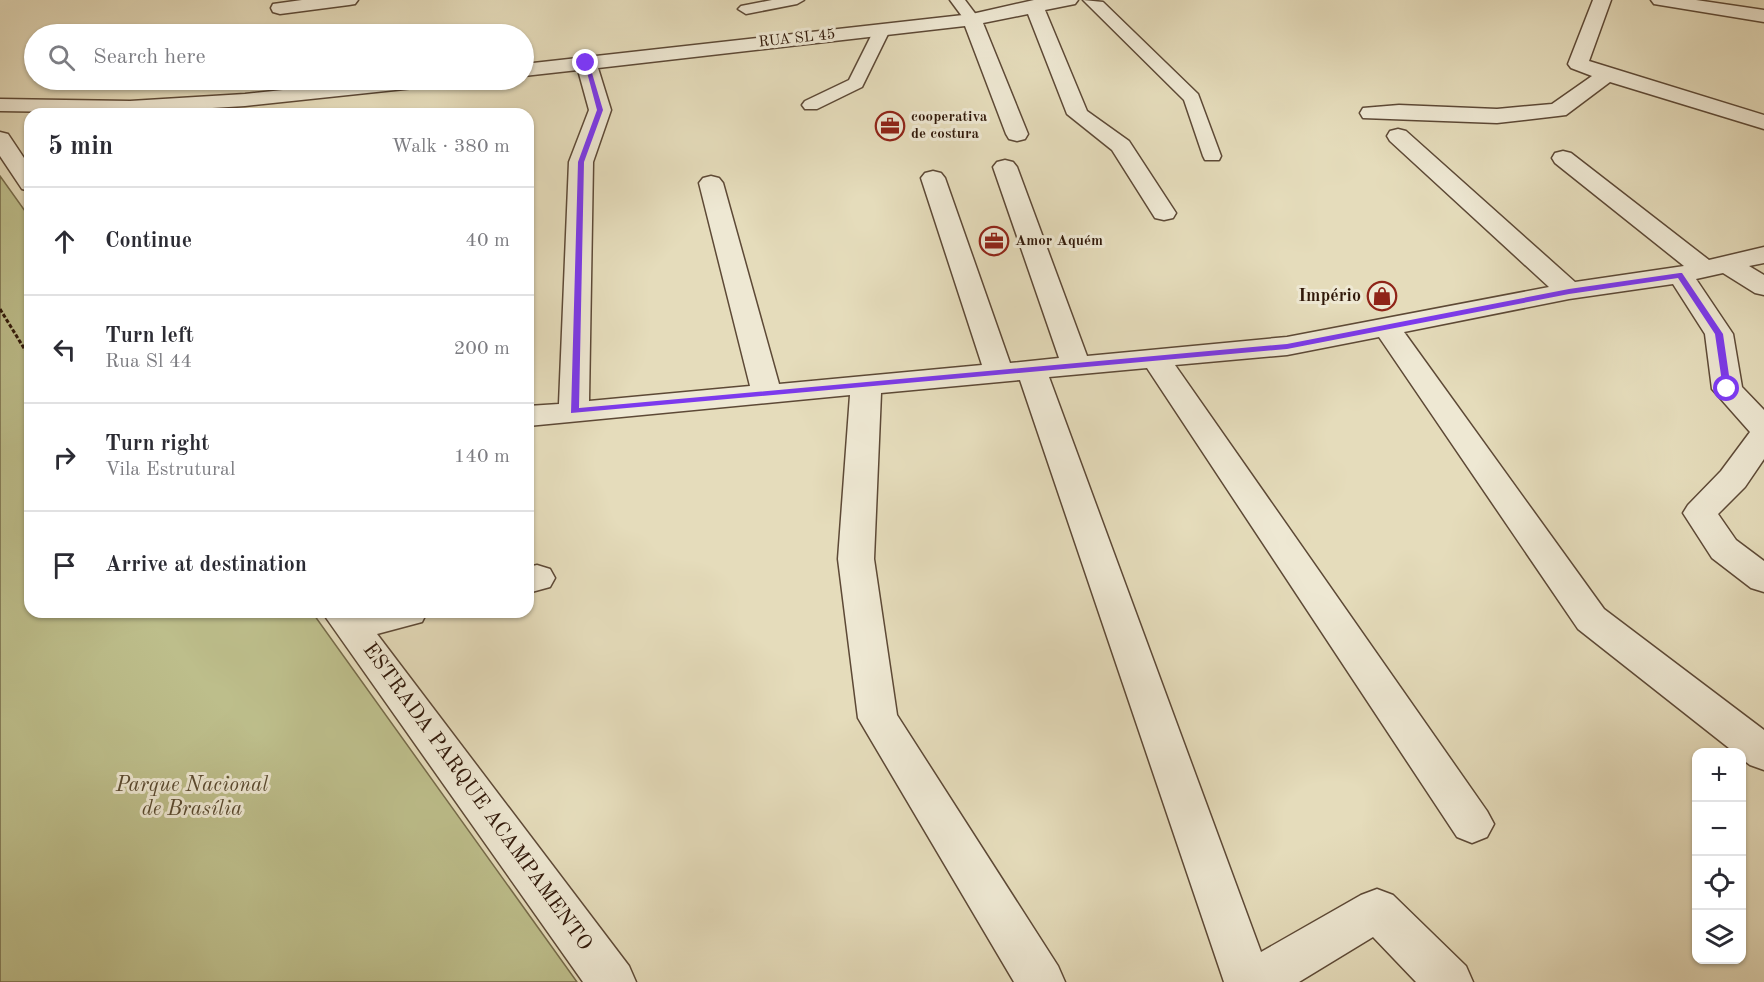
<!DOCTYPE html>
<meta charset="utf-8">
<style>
:root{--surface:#fff;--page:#f7f7f7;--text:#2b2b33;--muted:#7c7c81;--line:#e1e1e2}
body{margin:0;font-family:"Old Standard TT",serif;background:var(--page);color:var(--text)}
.controls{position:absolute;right:18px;bottom:18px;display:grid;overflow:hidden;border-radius:12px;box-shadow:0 2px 4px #0004}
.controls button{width:54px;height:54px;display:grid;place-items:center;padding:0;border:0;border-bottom:2px solid var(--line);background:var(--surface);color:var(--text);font:30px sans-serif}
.stop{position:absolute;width:18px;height:18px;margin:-14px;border:4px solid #7c3aed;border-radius:50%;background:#fff}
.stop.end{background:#7c3aed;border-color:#fff;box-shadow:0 2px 6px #0008}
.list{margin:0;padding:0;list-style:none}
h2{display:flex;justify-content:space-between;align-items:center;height:78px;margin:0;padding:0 24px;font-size:26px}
h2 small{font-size:20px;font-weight:400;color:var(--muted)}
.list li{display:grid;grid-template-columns:39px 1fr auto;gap:18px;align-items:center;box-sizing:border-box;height:108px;padding:0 24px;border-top:2px solid var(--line)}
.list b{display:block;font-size:22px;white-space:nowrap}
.list p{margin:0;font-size:20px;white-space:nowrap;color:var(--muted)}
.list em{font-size:20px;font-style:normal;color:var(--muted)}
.icon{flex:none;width:33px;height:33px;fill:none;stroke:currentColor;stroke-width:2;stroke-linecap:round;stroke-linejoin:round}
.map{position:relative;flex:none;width:1764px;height:982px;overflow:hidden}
.search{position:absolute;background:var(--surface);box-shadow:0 2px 4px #0004;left:24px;top:24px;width:510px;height:66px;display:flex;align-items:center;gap:15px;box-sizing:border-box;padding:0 21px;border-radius:33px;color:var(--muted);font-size:22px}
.panel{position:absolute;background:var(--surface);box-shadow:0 2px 4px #0004;left:24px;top:108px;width:510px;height:510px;border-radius:18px}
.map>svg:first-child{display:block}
</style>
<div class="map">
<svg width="1764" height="982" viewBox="0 0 1764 982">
<rect width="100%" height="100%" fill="#e5dcbb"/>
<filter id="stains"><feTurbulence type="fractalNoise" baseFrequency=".00333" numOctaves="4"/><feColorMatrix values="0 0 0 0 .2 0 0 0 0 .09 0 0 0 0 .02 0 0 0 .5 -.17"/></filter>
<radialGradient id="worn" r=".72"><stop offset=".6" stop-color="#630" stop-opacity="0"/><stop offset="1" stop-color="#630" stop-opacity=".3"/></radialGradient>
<path fill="#bdbe8b" stroke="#766b4a" stroke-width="1.5" d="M0,176L30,218V612H312L577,982H0Z"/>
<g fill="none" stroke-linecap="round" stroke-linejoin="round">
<g stroke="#5d4936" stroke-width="3">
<path id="service" d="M772,0H804L797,4L746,14L738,9L741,6Z
M950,0H965L980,20L977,23H967Z
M1083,0L1103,2L1198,94L1221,156L1219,160H1205L1203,156L1184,100Z
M882,25L890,30L862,87L817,109H805L802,105L805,101L849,80L874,30Z"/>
</g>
<g stroke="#5d4936" stroke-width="3">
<path id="minor" d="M302,0H358L355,4L349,5L280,14L273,12L271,8L273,4Z
M1034,0H1078L1075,4L1045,10L1087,111L1129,141L1176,213L1173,218L1164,220L1155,218L1112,150L1067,114L1028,14L983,23L1028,134L1025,139L1017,141L1009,139L1006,134L965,26L598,68L611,110L593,162L589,401L750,386L699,183L703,178L711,176L719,178L723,183L779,384L982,365L921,178L925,173L933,171L941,173L945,178L1010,363L1059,358L993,167L997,162L1005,160L1013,162L1017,167L1087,356L1287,337L1549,287L1390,141L1387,136L1390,131L1398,129L1406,131L1575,282L1684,266L1555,163L1552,158L1555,153L1563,151L1571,153L1709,260L1764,247V263L1749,266L1764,275V295L1755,293L1723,273L1696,279L1733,334L1742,387L1764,410V459L1745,487L1718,514L1736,540L1764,561V592L1751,588L1712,558L1683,513L1688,505L1721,471L1750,432L1712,389L1705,334L1673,284L1569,299L1404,332L1604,609L1764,730V770L1750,765L1742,759V752H1734L1578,629L1379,337L1287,355L1175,365L1487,811L1494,824L1487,837L1472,843L1457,837L1147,368L1049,377L1261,952L1361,895L1377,889L1393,895L1466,966L1473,982H1416L1373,937L1299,982H1224L1020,380L881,393L874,559L897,715L1058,966L1065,982H1014L858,718L838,559L850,395L528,426V406L559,404L569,162L589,110L578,70L524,76V64L972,14Z
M1593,0H1611L1589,61L1764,115V129L1610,82L1566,115L1558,116L1497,123L1363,118L1360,113L1363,108L1399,105L1497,109L1552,104L1592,76L1571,68L1568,64Z
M1651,0H1696L1764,10V22L1660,5L1654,4Z
M379,80H443L440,84L433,86L245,106L130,113L0,111V99L130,101L245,94Z
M0,132L8,134L30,167V191L22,189L0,156Z
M537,565L550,569L555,578L550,587L528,593V567Z
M322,612H427L422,622L377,634L629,966L636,982H583Z"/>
</g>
<path stroke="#301809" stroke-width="3" stroke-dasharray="4 2" stroke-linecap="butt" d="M0,309L30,358"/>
<use href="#service" fill="#eee8d3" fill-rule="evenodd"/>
<use href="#minor" fill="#eee8d3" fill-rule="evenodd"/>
</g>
<path fill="#7c3aed" d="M584,61L589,63L603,110L584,162L579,408L1287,344L1569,289L1680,273H1682L1723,334L1731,389L1727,392L1723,389L1715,334L1678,278L1569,294L1287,349L571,413L578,162L597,110Z"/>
<defs>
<g id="office-ring" transform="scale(1.5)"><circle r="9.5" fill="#eee8d3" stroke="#8f2418" stroke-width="1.5"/><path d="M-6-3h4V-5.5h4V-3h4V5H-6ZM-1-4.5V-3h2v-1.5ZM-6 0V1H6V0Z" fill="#8f2418"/></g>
<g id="shop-ring" transform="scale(1.5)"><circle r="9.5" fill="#eee8d3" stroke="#8f2418" stroke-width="1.5"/><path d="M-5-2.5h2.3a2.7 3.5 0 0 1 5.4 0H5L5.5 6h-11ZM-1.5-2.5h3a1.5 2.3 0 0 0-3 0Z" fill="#8f2418"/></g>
</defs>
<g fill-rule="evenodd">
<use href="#office-ring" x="890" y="126"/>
<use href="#office-ring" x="994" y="241"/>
<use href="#shop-ring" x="1382" y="296"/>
</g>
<g text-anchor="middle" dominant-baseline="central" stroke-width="6" stroke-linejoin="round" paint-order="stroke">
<g font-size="15" fill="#301809" stroke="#eee8d3">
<text transform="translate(797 39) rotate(-6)">RUA SL 45</text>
</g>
<g font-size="15" font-weight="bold" fill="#301809" stroke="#eee8d3" text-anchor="start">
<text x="911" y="117">cooperativa<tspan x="911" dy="17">de costura</tspan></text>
<text x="1015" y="241">Amor Aquém</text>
</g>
<g font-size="18" font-weight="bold" fill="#301809" stroke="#eee8d3" text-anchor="end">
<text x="1361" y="296">Império</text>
</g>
<g font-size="21" font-style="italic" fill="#5a4a30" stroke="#eee8d3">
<text x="192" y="785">Parque Nacional<tspan x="192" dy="24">de Brasília</tspan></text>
</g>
<g font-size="21" fill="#301809" stroke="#eee8d3">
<text transform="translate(477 797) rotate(54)">ESTRADA PARQUE ACAMPAMENTO</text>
</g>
</g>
<rect width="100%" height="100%" filter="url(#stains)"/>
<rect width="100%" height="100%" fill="url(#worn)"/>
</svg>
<div class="controls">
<button>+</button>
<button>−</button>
<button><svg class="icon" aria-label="locate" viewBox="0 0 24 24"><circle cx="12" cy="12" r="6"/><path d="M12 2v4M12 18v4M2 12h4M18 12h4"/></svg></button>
<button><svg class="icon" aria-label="layers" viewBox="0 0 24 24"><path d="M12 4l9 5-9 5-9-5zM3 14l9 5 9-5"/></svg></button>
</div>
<div class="stop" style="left:1727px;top:389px"></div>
<div class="stop end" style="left:586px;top:63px"></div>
<div class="search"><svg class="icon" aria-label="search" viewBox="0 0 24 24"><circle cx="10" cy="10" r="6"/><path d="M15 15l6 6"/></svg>Search here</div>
<section class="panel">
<h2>5 min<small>Walk · 380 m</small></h2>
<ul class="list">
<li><svg class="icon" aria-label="ahead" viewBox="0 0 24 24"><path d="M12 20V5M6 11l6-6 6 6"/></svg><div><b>Continue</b></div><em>40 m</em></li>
<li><svg class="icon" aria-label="left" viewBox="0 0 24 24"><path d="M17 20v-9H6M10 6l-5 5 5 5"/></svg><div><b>Turn left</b><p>Rua Sl 44</p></div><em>200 m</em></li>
<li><svg class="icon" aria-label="right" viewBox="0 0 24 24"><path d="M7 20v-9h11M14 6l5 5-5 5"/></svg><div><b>Turn right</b><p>Vila Estrutural</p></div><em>140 m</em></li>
<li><svg class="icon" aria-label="arrive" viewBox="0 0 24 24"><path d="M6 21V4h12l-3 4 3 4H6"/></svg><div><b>Arrive at destination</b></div></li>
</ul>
</section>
</div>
